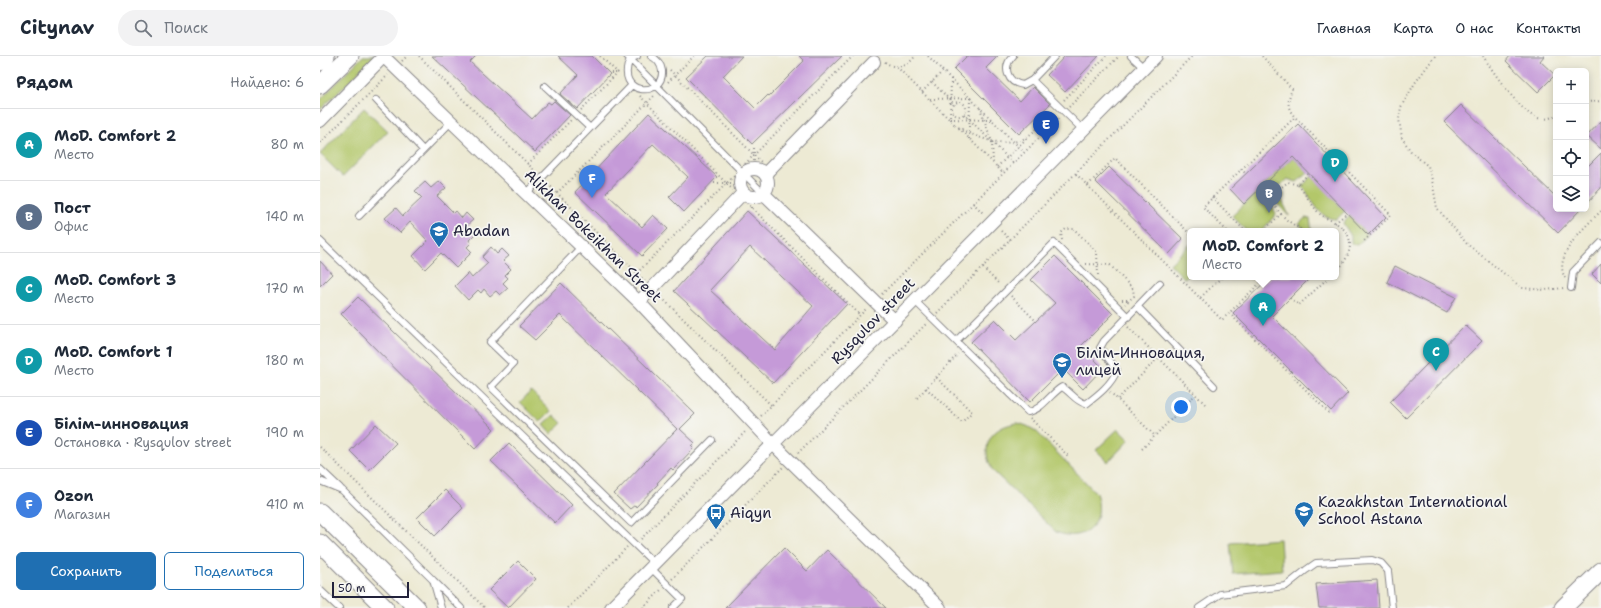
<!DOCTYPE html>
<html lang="ru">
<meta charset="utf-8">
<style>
:root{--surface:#fff;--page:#f2f2f3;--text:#1f2937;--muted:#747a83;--line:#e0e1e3;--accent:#1f6fb2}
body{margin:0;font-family:"Shantell Sans",sans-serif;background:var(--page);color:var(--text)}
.controls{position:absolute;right:12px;top:12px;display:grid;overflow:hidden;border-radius:6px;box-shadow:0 2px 10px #0003}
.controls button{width:36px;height:36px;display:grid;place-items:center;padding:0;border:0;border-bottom:1px solid var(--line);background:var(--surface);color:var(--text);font:20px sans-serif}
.scale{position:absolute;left:12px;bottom:10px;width:77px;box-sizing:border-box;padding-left:4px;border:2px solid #22223b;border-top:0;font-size:11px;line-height:14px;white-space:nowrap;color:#22223b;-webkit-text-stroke:3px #f6f6f2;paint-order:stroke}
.you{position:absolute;left:861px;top:351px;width:14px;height:14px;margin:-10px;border:3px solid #fff;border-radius:50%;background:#1a73e8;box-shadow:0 0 0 6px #1a73e833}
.badge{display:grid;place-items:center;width:26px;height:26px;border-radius:50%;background:var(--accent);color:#fff;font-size:13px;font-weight:700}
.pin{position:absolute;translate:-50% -33px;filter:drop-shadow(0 1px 2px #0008)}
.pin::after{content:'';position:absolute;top:21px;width:14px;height:12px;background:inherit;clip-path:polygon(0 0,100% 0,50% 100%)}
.popup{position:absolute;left:867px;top:172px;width:152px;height:52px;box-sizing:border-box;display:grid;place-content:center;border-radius:6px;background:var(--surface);filter:drop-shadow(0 1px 3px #0005);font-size:13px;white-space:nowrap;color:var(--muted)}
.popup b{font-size:15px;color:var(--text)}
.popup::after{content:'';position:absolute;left:50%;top:100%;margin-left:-8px;border:8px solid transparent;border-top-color:var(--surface)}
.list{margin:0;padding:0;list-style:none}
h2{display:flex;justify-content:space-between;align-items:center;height:52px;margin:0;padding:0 16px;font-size:17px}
h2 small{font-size:13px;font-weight:400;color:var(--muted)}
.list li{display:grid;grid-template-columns:26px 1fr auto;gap:12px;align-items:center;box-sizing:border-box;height:72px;padding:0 16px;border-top:1px solid var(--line)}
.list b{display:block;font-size:15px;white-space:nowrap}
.list p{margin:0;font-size:13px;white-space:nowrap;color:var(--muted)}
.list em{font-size:13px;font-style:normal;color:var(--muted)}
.actions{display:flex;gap:8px;padding:12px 16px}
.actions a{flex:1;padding:9px 0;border:1px solid var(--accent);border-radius:6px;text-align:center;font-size:14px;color:var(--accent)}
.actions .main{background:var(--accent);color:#fff}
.icon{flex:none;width:22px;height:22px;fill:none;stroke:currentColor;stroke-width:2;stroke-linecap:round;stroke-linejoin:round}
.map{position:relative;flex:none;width:1281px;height:552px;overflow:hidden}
header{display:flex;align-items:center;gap:24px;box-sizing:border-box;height:56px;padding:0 20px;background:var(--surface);border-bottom:1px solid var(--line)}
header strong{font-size:19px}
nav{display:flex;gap:22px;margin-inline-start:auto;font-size:14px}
.search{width:280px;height:36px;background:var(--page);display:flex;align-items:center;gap:10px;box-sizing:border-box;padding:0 14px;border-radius:22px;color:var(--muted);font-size:15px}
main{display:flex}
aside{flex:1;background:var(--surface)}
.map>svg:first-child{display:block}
</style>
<header>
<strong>Citynav</strong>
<div class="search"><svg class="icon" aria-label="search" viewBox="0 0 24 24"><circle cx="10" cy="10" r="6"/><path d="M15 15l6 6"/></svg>Поиск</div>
<nav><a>Главная</a><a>Карта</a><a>О нас</a><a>Контакты</a></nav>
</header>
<main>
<aside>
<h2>Рядом<small>Найдено: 6</small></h2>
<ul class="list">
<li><span class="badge" style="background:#0f9aa8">A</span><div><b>МoD. Comfort 2</b><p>Место</p></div><em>80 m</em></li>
<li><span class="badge" style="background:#5c6f8a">B</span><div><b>Пост</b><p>Офис</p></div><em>140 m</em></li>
<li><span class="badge" style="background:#0f9aa8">C</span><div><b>МoD. Comfort 3</b><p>Место</p></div><em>170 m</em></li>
<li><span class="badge" style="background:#0f9aa8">D</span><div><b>МoD. Comfort 1</b><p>Место</p></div><em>180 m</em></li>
<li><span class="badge" style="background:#1a4fb4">E</span><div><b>Білім-инновация</b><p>Остановка · Rysqulov street</p></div><em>190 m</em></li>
<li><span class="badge" style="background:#3f7fe0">F</span><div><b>Ozon</b><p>Магазин</p></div><em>410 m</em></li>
</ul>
<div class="actions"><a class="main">Сохранить</a><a>Поделиться</a></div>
</aside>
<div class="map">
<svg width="1281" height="552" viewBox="0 0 1281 552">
<rect width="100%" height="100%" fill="#f6f6f2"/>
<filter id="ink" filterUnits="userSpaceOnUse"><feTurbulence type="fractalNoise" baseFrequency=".025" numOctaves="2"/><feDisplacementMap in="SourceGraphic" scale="8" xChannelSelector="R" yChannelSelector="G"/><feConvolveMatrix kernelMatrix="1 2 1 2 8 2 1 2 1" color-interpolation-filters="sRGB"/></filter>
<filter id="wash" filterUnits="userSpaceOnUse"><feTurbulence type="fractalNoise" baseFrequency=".012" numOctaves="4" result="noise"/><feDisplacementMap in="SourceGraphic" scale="16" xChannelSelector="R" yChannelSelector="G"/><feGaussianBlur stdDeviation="0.9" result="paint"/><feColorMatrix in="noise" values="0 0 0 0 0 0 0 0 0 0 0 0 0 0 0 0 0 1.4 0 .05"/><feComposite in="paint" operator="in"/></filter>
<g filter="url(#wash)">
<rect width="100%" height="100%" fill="#edead4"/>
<path fill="#b3c76b" stroke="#6a7453" d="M43,0H56L0,54V44Z
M44,52L68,75L23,121L0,98Z
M973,101L988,116L977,126L967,123L952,137L946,136L941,132Z
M992,120L1025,155L1017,163C998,164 992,141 982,130Z
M938,135L951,148L956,158L942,175H927L912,160Z
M961,135L964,139L962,144L969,160L955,145L956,140Z
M1030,160L1048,179L1037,189L1031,188V180L1023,167Z
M985,162L990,163L992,175H985L979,168Z
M870,188V218L865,223L850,208Z
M211,335L231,355L220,366L200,346Z
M234,359L242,367L231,378L223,369Z
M698,367L707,370L716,375L776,437C786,467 765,488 736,476L673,415C659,391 670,370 698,367Z
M798,373L809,384L788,406L776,394Z
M960,483L962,514L913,518L910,487Z"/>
<g id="blocks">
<path fill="#c59ad8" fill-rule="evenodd" d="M112,0H156L150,6L212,63L228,46L231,48L234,45L250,59L215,96Z
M238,0H272L290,18L257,53L240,38L258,19Z
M388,0H422L403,20L435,52L448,39L449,40L484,5L479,0H522L432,88L366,21Z
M647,0H678L666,12L700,45L713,31L730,48L699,78L634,13Z
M745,0H779L745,36L727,19Z
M1190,0H1224L1220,5L1235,19L1218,36L1186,5Z
M1141,49L1236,141V153H1261L1238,177L1124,66Z
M329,57L397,121L364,156L349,141L368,121L333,88L286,137L322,171L333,159L348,173L322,200L255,136Z
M1281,65V93L1267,80Z
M978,68L1066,161L1048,179L973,101L924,148L910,133Z
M1281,97V132L1266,148V112Z
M789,111L863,183L849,198L775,125Z
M119,125L126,132L117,140L134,157L136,155L142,162L146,157L153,164L147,169L155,178L149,184L151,187L147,191L152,196L136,212L121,197L105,213L93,200L108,185L90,166L80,177L65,162L76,152L83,160L102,142L95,135L105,126L111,132Z
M427,155L527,248L453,327L354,235ZM430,191L493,250L455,294L390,234Z
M171,191L177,198L182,193L189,200L183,205L191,213L185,219L188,222L183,227L188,232L180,239L176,235L170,240L164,233L161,237L158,234L148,244L135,230L148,217L152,222L168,207L162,201Z
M735,200L793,258L761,290L783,312L763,333L743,313L710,346L651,286L675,263L696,284L735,247L711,224Z
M0,205L12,218L0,230Z
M1281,208V227L1272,218Z
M1075,210L1136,241L1127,257L1067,226Z
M950,221H991L952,260L1028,337L1011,355L913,257Z
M241,227L375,358L360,373L375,387L372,390L374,392L353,414L351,412L337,427L338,428L316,451L315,449L310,453L294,438L357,373L240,259L215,284L199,270Z
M38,241L174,373L155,393L21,258Z
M1145,269L1162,285L1086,362L1070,346Z
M56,368L76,387L49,414L30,395Z
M189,387L252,449L235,467L171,405Z
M125,434L143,452L115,480L97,462Z
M464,492L487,515L507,494L566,552H405Z
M198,505L216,523L188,552L169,534Z
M1057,524L1059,552H999L996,528Z"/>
</g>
</g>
<g filter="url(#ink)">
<use href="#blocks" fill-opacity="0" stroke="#888688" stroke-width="1"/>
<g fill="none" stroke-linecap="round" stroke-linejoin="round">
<g stroke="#888688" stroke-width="8">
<path id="lane" d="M307,0L443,137
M317,0L310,3C294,40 344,42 342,15C341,8 337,3 331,0
M693,0C682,11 687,27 703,29L712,24L735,0
M811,0L824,12
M712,24L763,74
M225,30L270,72
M56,44L103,94
M206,138L312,29
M39,160L132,65
M0,185L335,508
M261,191L170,286L193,308L171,331L311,467L392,384
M1251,232L1253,216L1281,187
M595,245L708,356C722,354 730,338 742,331C751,336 755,345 766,348C778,339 792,328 797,314L780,292L784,285L840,227
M818,251L894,330
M636,285L734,187L808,261
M0,413L20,432
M0,425L22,434L113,524L121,552
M331,512L362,543L353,552
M114,525L141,552
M0,534L19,552
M879,552L900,538L966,530L986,514L996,507L1052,504L1061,507L1068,515L1072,552"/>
</g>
<g stroke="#888688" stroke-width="14">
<path id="street" d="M63,0L319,246L454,389L620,552
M0,65L64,0
M420 127a14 14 0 1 1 28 0a14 14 0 1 1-28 0Z
M445,118L554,6
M443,137L575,265
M319,246L423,137
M291,552L836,0"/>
</g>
<g stroke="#888688" stroke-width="19">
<path id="secondary" d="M0,6L6,0
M0,29L30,0
M0,456L97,552
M0,487L65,552
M1243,552L1281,515"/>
</g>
<path stroke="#888688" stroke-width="2" stroke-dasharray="1 3" stroke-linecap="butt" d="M99,0L216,116
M280,0L298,17
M608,0L704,96
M942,0L972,33C968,44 966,52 975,61
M1115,0L1095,27L1081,51L1079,63L1082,82L1092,97L1108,110L1112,124L1117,152L1147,188L1202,232L1225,234L1244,232
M1163,0C1172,14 1202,59 1218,62C1225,64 1231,62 1236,59
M82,5L87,0
M565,6C575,14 588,11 595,0
M577,11L635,69
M350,14L441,106
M291,17H298
M631,23L630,63L671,64
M348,26L374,0
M612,26L635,49
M602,36L623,15
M320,40L413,134
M610,43L650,42L649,83
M744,44L786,0
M1266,46L1281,45
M632 53a7 7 0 1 1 14 0a7 7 0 1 1-14 0Z
M749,51L799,0
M660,52L672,86L673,106
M261,54L299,15
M644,58L693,107
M635,69C653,81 687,95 708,80C717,74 725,64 733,56
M639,72L683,117
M0,87L68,19
M208,108L251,64
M425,108L533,0
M677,111L707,82
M434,113V89
M921,113L926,118
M756,118L880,242L902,221
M394,127H419
M228,128L325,225
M768,129L795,102L870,178
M978,129C986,138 991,149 1000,158C1005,162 1011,164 1016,167C1038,181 1031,200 1016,216
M940,133L961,158L943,175
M237,137L335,39
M892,141L925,175
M427,147L540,259
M653,147L663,157
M953,147L952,144L958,134L968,126L978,129L989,117
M432,152V143
M961,158L967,164L983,175
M1015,167L1027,157
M681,175L690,184
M907,175L883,151L975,61L1071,159L1043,186
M742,184L741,177L746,173H754L777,196L778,220
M766,208L790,209L813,233L814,240L805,248
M663,212L680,229
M317,217L415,119
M946,221L909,257L1009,357
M948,221L949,222
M1245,222C1232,199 1267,169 1281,155
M562,238L739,62
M339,239L451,349
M691,240L716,265
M880,242L902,264L909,257
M970,242L979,249L1009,221
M802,244H809
M617,257L872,0
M808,271L887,350
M606,332L642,366L652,356L616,321
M790,336L835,380
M597,342L638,298
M798,343L838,302
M441,360L547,252
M710,362L749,401
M0,391L165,552
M822,393L875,339
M478,397L607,267
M321,483L427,374
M352,523L463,411
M248,552L307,491
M323,552L342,533"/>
<use href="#lane" stroke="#fff" stroke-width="6"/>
<use href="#street" stroke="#fff" stroke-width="12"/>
<use href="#secondary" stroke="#fff" stroke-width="17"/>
</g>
</g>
<defs>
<g id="school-pin" transform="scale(1)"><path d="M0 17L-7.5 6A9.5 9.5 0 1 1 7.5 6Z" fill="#1f6fb2" stroke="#f6f6f2"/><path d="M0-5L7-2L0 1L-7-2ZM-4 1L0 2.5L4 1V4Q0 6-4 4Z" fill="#fff"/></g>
<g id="bus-pin" transform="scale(1)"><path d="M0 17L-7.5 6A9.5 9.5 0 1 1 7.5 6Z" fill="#1f6fb2" stroke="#f6f6f2"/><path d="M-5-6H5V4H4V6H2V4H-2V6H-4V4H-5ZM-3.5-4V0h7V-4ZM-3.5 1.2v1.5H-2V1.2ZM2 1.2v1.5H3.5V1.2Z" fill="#fff"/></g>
</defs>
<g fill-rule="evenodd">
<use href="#school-pin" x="119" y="175"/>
<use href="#school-pin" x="742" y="306"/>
<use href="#school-pin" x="984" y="455"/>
<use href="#bus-pin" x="396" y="457"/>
</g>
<g text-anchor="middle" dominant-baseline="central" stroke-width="3.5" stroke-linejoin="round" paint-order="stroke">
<g font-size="15" fill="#22223b" stroke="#f6f6f2" text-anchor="start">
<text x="133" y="175">Abadan</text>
<text x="756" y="297">Білім-Инновация,<tspan x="756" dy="17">лицей</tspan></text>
<text x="998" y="446">Kazakhstan International<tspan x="998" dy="17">School Astana</tspan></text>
<text x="410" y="457">Aiqyn</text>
</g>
<g font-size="15" fill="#22223b" stroke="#f6f6f2">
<text transform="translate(273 180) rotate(44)">Alikhan Bokeikhan Street</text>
<text transform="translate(553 265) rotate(-46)">Rysqulov street</text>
</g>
</g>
</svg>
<div class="controls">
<button>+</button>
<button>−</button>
<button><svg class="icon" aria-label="locate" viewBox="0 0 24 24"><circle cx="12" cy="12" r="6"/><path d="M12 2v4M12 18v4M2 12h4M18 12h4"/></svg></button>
<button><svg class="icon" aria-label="layers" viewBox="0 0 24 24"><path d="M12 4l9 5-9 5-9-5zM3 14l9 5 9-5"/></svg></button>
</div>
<div class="scale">50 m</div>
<div class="you"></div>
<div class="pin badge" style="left:943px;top:270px;background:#0f9aa8">A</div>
<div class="popup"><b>МoD. Comfort 2</b>Место</div>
<div class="pin badge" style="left:949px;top:157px;background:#5c6f8a">B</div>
<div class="pin badge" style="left:1116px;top:315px;background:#0f9aa8">C</div>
<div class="pin badge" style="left:1015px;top:126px;background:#0f9aa8">D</div>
<div class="pin badge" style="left:726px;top:88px;background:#1a4fb4">E</div>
<div class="pin badge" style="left:272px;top:142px;background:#3f7fe0">F</div>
</div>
</main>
